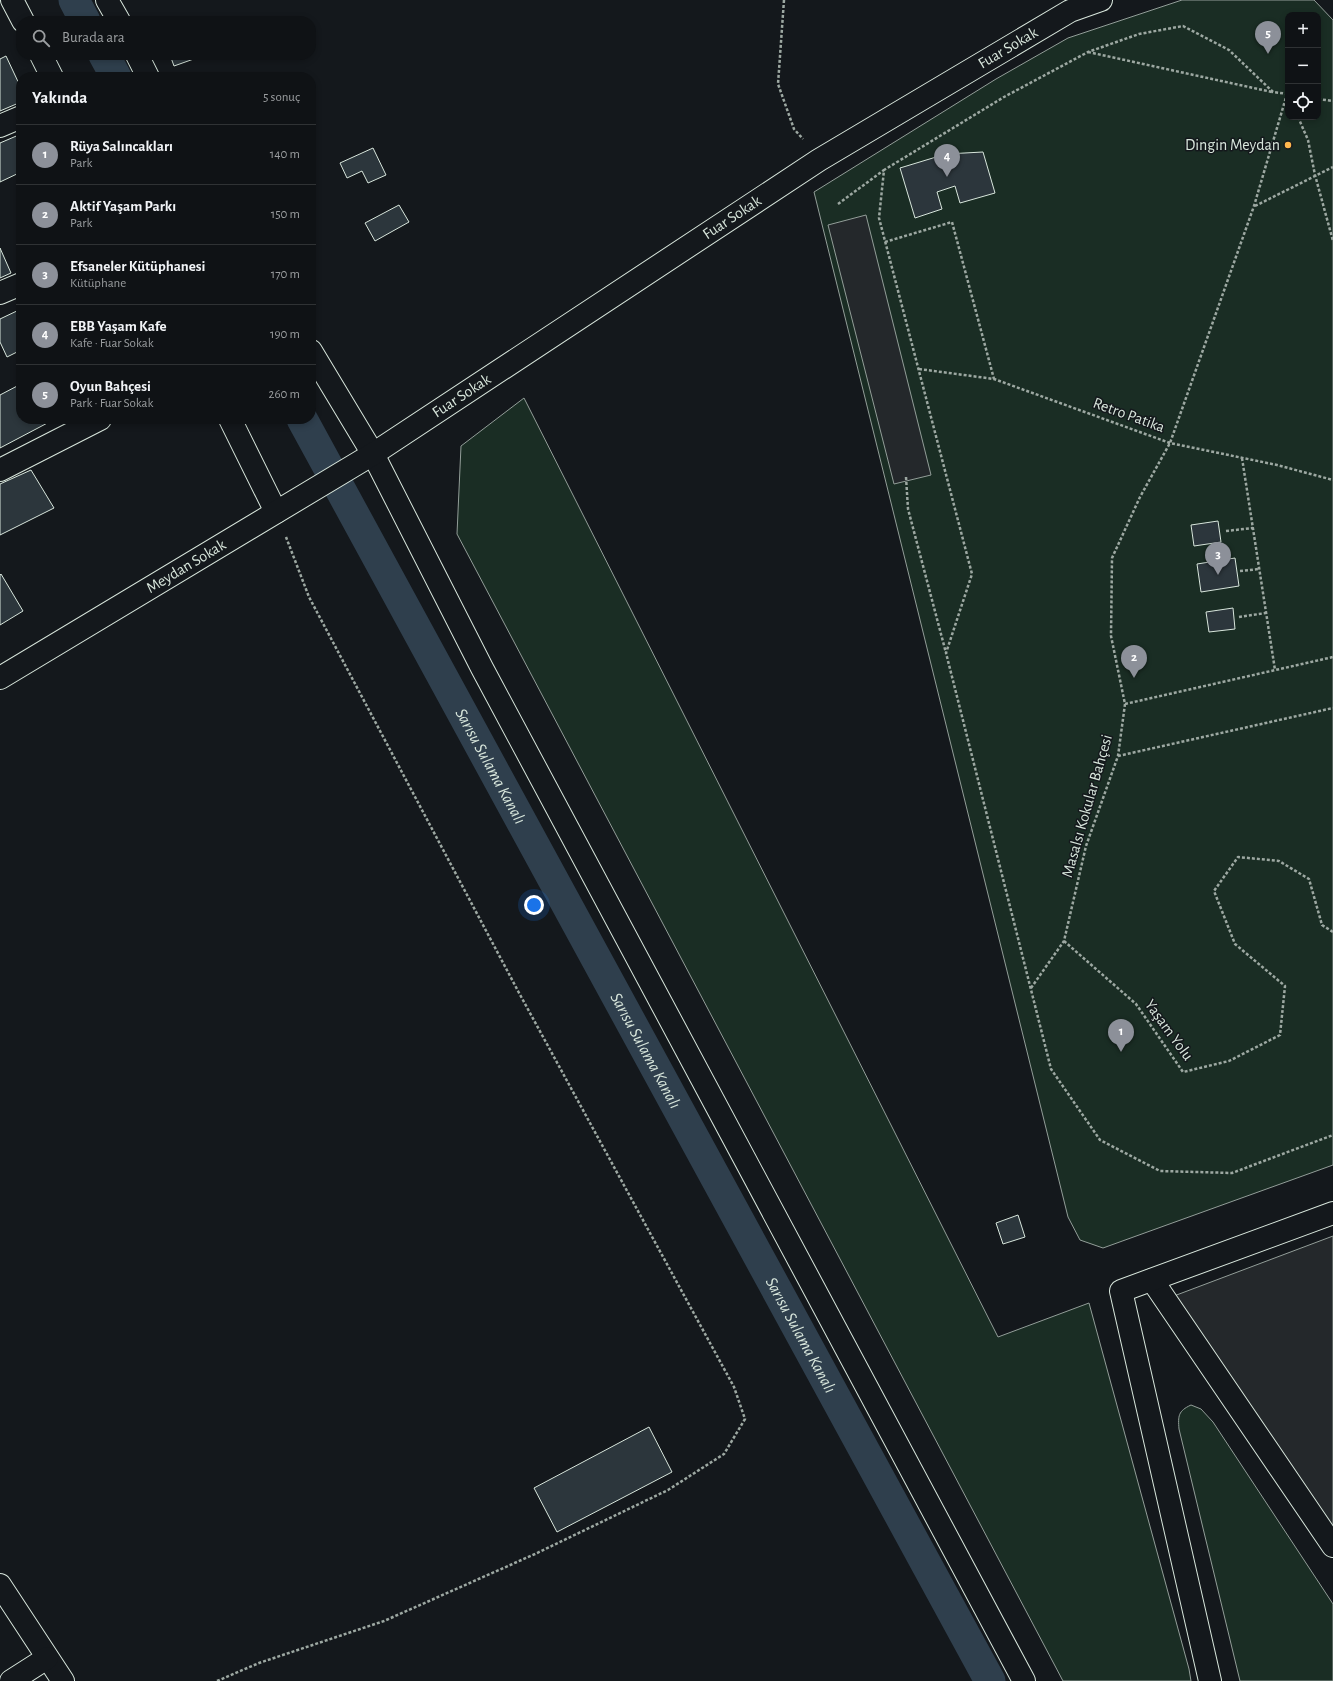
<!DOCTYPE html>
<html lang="tr">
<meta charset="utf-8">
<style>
:root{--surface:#0f1215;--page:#1d2022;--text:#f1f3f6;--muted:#9b9ea0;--line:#2f3234;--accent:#8c9099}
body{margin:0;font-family:"Alegreya Sans",sans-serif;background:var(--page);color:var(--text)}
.controls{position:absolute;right:12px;top:12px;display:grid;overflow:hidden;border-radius:8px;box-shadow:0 2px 6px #0003}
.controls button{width:36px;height:36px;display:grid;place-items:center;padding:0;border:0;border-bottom:1px solid var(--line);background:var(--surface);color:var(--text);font:20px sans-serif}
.you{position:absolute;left:534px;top:905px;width:14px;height:14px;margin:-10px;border:3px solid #fff;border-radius:50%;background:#1a73e8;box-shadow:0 0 0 6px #1a73e833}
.badge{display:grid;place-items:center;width:26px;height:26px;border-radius:50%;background:var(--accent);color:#fff;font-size:13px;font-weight:700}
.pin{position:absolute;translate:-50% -33px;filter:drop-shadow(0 1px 2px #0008)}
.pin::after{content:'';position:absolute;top:21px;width:14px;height:12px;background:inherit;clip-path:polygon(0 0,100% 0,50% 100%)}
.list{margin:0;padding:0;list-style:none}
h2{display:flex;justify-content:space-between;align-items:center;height:52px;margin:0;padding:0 16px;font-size:17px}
h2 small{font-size:13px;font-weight:400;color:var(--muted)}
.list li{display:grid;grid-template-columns:26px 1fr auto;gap:12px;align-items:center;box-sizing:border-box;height:60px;padding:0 16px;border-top:1px solid var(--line)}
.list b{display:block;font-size:15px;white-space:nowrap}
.list p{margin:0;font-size:13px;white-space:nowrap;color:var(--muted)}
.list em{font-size:13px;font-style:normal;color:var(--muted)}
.icon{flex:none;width:22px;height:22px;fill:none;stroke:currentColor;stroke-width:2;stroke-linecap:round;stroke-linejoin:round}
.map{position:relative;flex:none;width:1333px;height:1681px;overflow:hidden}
.search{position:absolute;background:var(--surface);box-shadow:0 2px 6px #0003;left:16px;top:16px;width:300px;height:44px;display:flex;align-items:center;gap:10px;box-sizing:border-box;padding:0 14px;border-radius:16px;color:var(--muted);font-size:15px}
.panel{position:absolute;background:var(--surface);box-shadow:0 2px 6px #0003;left:16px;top:72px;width:300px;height:352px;border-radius:16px}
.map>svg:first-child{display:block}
</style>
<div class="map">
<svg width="1333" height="1681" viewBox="0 0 1333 1681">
<rect width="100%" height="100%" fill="#14181c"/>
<path fill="#1a2d24" stroke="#939e99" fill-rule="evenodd" d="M1182,0H1314L1333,20V1165L1103,1248L1080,1240L1068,1217L814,192L996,79L1068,38ZM1288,15H1318V117H1288Z
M524,398L998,1337L1089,1303L1189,1669L1191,1681H1063L457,534L461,446Z
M1191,1405L1201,1409L1213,1422L1333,1604V1681H1240L1179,1429C1178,1416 1178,1411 1191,1405Z"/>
<path fill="#24282b" stroke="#939e99" d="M866,215L931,475L894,484L828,225Z
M1333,1236V1557L1158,1302Z"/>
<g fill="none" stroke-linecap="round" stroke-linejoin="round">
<g stroke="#2f3f4d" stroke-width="31">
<path d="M74,0L85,21"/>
<path d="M104,55L116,77"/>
<path id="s1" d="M302,419L990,1681"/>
</g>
</g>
<path fill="#2c363c" stroke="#d8e6dc" d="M170,55H205L174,66Z
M6,56L21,88V102L0,111V59Z
M21,134V172L0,182V143Z
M373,148L386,175L368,183L362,171L347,178L340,163Z
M983,152L995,193L960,203L955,186L937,192L942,209L915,218L900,168L946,154Z
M399,205L409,222L375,241L365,223Z
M0,248L11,273L0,278Z
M21,309V350L7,357L0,342V319Z
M21,384V419H55L0,448V395Z
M31,470L54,508L0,535V484Z
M1218,521L1221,542L1194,546L1191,525Z
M1235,558L1239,586L1201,592L1197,564Z
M1,574L23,611L0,625V575Z
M1233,608L1235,629L1209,632L1206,612Z
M1018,1215L1025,1237L1003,1244L996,1223Z
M649,1427L672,1472L557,1532L534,1488Z"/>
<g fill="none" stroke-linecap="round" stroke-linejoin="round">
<g stroke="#d8e6dc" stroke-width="24">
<g id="minor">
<path d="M12,0L23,21"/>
<path d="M107,0L119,21"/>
<path d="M41,55L52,77"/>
<path d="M137,55L148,77"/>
<path d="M0,126L21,117"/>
<path d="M0,293L21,284"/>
<path d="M311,351L373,454L482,668L1024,1681"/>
<path d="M230,419L276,512"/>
<path d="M0,470L100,419"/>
<path id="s2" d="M0,678L373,454L819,160L1070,11L1101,0"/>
<path d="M1152,1280L1333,1546"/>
<path d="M0,1585L63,1681"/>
<path d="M11,1681L47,1658"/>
<path d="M1210,1681L1121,1291L1333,1213"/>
</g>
</g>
<path stroke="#9da8a2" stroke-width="2.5" stroke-dasharray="3 2" stroke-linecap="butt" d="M784,0L778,84L794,129L803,139
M1088,52L1272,92
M1288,94L1273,92L1229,50L1183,26L1139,34L1088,52L1004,97L884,170L879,218L972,574L946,653L1051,1069L1100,1140L1160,1171L1232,1173L1333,1135
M1318,99L1333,101
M1298,117L1308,140L1315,175L1333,241
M838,204L884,170
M1255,206L1333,167
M885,242L952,222L994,379
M919,369L994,379L1170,443L1277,465L1333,480
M1242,458L1275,670
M906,477L908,509L946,653
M1226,531L1253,528
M1240,571L1259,569
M1239,617L1266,613
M1125,704L1333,657
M1118,756L1333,708
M1064,941L1136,1004L1183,1072L1229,1061L1280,1035L1285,986L1235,944L1214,891L1238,857L1279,861L1309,879L1322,925L1333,932
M1031,988L1064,941L1086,846L1118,756L1125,704L1111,636L1112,558L1140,497L1170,443L1254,206L1287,94
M217,1681L259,1663L384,1621L535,1554L668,1490L724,1454L745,1419L734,1387L518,991L309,597L286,537"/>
<use href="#minor" stroke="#14181c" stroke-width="22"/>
</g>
<circle fill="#ffb74d" stroke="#14181c" stroke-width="1.5" cx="1288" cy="145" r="4"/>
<g text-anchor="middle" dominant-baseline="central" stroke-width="3" stroke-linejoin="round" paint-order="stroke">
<g font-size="16" fill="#d8e6dc" stroke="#14181c">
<text stroke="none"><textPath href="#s2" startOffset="1189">Fuar Sokak</textPath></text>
<text stroke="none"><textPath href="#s2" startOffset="865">Fuar Sokak</textPath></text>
<text stroke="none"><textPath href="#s2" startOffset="541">Fuar Sokak</textPath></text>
<text transform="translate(1129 415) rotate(20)">Retro Patika</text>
<text stroke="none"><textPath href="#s2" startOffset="217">Meydan Sokak</textPath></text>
<text transform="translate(1087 806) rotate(-74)">Masalsı Kokular Bahçesi</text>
<text transform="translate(1169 1030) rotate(54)">Yaşam Yolu</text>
</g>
<g font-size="16" fill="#d8e6dc" stroke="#14181c" text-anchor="end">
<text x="1280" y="145">Dingin Meydan</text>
</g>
<g font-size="17" font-style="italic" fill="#d8e6dc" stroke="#14181c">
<text stroke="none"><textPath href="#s1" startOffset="395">Sarısu Sulama Kanalı</textPath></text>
<text stroke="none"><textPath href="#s1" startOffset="719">Sarısu Sulama Kanalı</textPath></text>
<text stroke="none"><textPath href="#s1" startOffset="1043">Sarısu Sulama Kanalı</textPath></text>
</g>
</g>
</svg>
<div class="controls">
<button>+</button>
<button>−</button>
<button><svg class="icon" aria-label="locate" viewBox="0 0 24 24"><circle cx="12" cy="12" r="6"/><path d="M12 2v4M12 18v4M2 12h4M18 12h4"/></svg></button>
</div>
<div class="you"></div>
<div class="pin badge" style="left:1121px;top:1052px">1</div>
<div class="pin badge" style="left:1134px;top:678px">2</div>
<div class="pin badge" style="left:1218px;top:575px">3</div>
<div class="pin badge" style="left:947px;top:177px">4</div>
<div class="pin badge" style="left:1268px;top:54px">5</div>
<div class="search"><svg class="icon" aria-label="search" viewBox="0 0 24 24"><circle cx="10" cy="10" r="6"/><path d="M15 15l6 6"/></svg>Burada ara</div>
<section class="panel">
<h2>Yakında<small>5 sonuç</small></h2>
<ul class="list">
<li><span class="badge">1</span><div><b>Rüya Salıncakları</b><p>Park</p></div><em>140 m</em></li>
<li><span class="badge">2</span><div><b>Aktif Yaşam Parkı</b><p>Park</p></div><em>150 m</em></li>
<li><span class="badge">3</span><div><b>Efsaneler Kütüphanesi</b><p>Kütüphane</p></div><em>170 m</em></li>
<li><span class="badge">4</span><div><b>EBB Yaşam Kafe</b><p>Kafe · Fuar Sokak</p></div><em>190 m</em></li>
<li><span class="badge">5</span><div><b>Oyun Bahçesi</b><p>Park · Fuar Sokak</p></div><em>260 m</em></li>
</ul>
</section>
</div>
